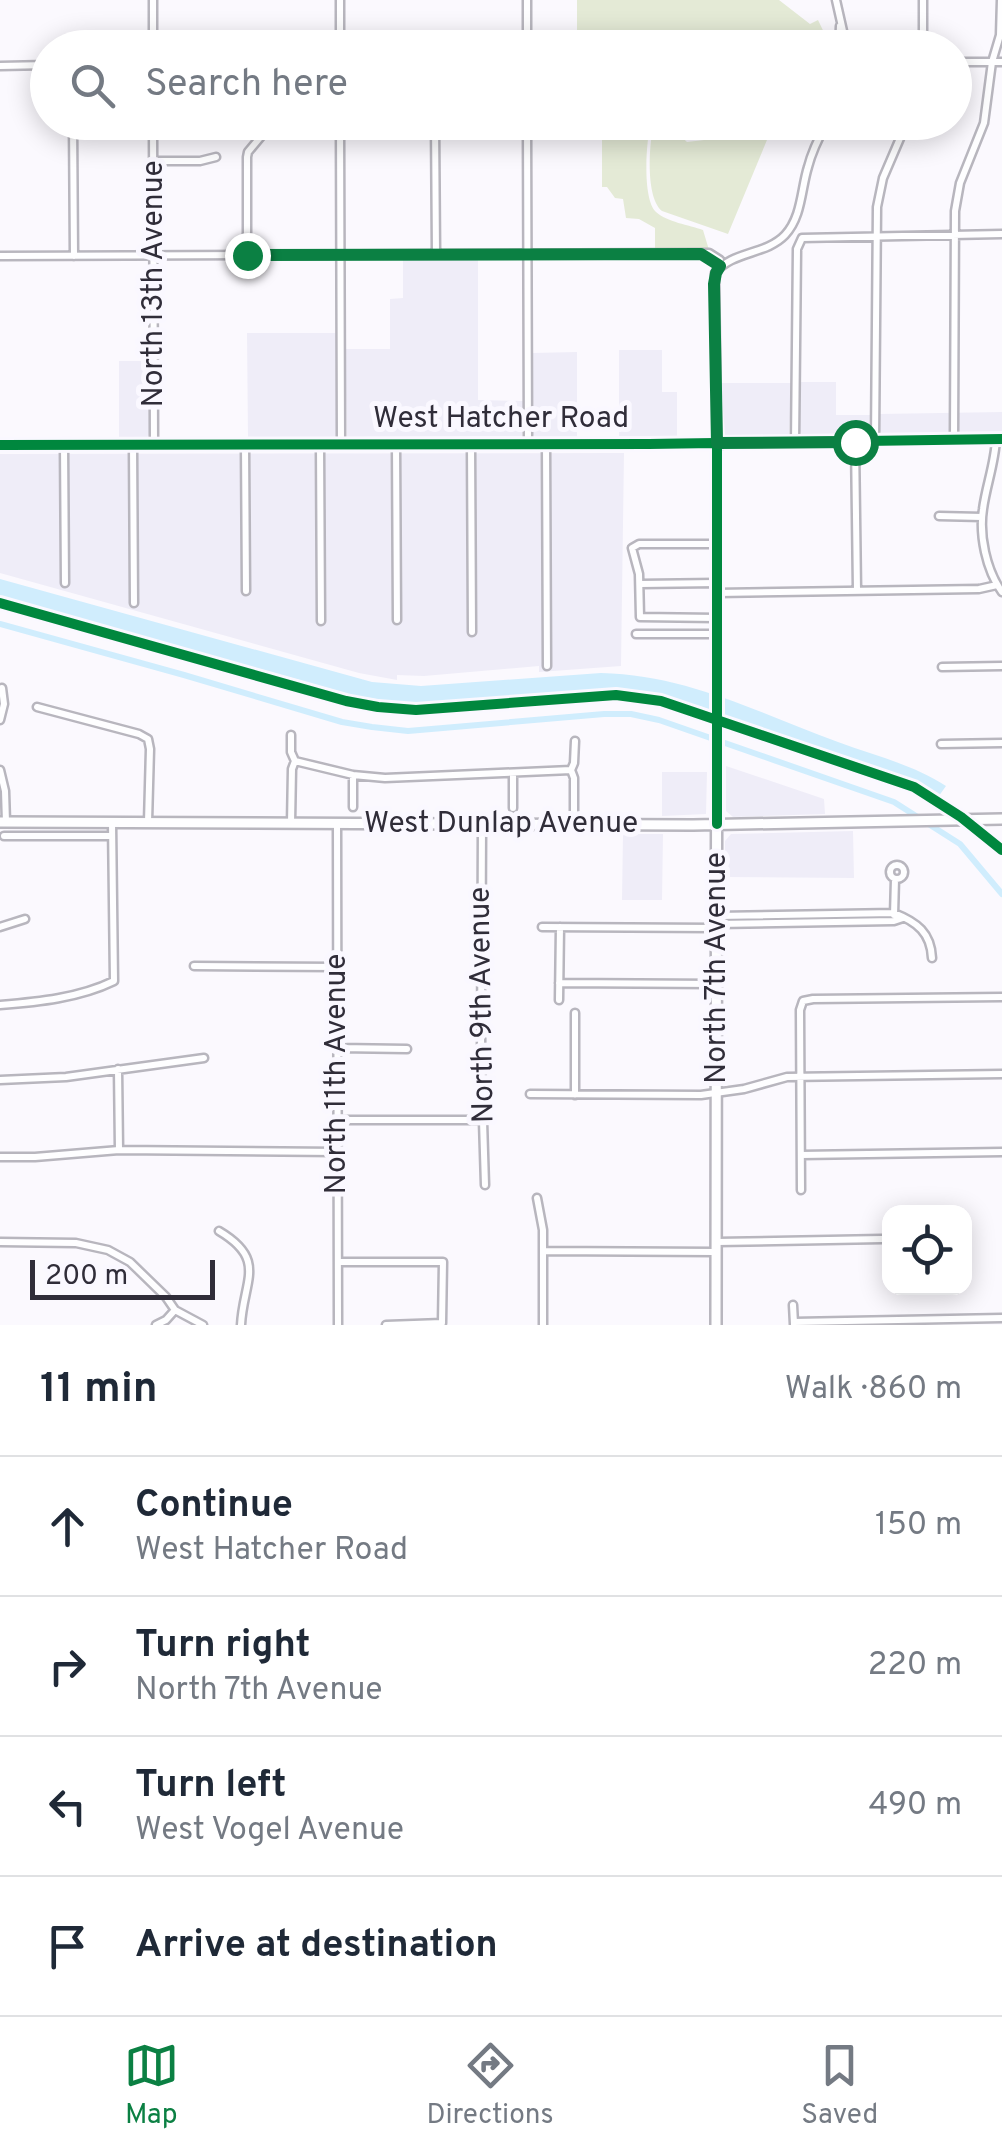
<!DOCTYPE html>
<meta charset="utf-8">
<style>
:root{--surface:#fff;--page:#f6f6f7;--text:#1f2937;--muted:#747a83;--line:#e0e1e3;--accent:#0b8043}
body{margin:0;font-family:Overpass,sans-serif;background:var(--page);color:var(--text)}
.controls{position:absolute;right:30px;bottom:30px;display:grid;overflow:hidden;border-radius:20px;box-shadow:0 5px 25px #0003}
.controls button{width:90px;height:90px;display:grid;place-items:center;padding:0;border:0;border-bottom:2px solid var(--line);background:var(--surface);color:var(--text);font:50px sans-serif}
.scale{position:absolute;left:30px;bottom:25px;width:185px;box-sizing:border-box;padding-left:10px;border:5px solid #302d39;border-top:0;font-size:28px;line-height:35px;white-space:nowrap;color:#302d39;-webkit-text-stroke:8px #faf8ff;paint-order:stroke}
.stop{position:absolute;width:30px;height:30px;margin:-22px;border:8px solid #0b8043;border-radius:50%;background:#fff}
.stop.end{background:#0b8043;border-color:#fff;box-shadow:0 2px 10px #0008}
.list{margin:0;padding:0;list-style:none}
h2{display:flex;justify-content:space-between;align-items:center;height:130px;margin:0;padding:0 40px;font-size:42px}
h2 small{font-size:32px;font-weight:400;color:var(--muted)}
.list li{display:grid;grid-template-columns:65px 1fr auto;gap:30px;align-items:center;box-sizing:border-box;height:140px;padding:0 40px;border-top:2px solid var(--line)}
.list b{display:block;font-size:38px;white-space:nowrap}
.list p{margin:0;font-size:32px;white-space:nowrap;color:var(--muted)}
.list em{font-size:32px;font-style:normal;color:var(--muted)}
.icon{flex:none;width:55px;height:55px;fill:none;stroke:currentColor;stroke-width:2;stroke-linecap:round;stroke-linejoin:round}
.map{position:relative;flex:none;width:1002px;height:1325px;overflow:hidden}
.search{position:absolute;background:var(--surface);box-shadow:0 5px 25px #0003;left:30px;right:30px;top:30px;height:110px;display:flex;align-items:center;gap:25px;box-sizing:border-box;padding:0 35px;border-radius:55px;color:var(--muted);font-size:38px}
.sheet{height:690px;background:var(--surface)}
nav{display:flex;justify-content:space-around;align-items:center;box-sizing:border-box;height:140px;border-top:2px solid var(--line);background:var(--surface);font-size:28px;color:var(--muted)}
nav a{display:grid;justify-items:center;gap:5px}
nav .on{color:var(--accent)}
.map>svg:first-child{display:block}
</style>
<div class="map">
<svg width="1002" height="1325" viewBox="0 0 1002 1325">
<rect width="100%" height="100%" fill="#fbf9fe"/>
<path fill="#efedf8" d="M403,259H478V400L524,401L522,436L347,437L345,349H390V299L403,298Z
M247,333H336L337,434L334,438H248Z
M619,350H662V392H677V437H619Z
M577,352V438H537L532,434V353Z
M119,361H150L149,435L146,439H119Z
M800,382H836V415H870L869,432L864,435H802L799,430Z
M721,383H792L789,434L727,436L725,435Z
M1002,412V433L883,435L879,430V414Z
M624,453L621,666L539,672V666L424,676L397,675V680L359,673L0,573V454Z
M726,766L824,799L825,814L733,817L726,811Z
M662,772H707L706,814L662,816Z
M853,831L854,878L725,877V841L731,834Z
M623,834H663L662,900H622Z"/>
<path fill="#e4ead6" d="M577,0H779L810,24L818,20L831,47H577Z
M602,123H651C646,140 642,199 656,212C667,222 689,225 703,230L709,250H655V228L639,219L626,218L623,199L615,198L607,187H602Z
M654,123H677L675,131L687,142L704,140L707,136L710,123H774L728,234L662,211C645,197 649,143 654,123Z"/>
<path fill="#d0edfd" d="M0,579L372,682L421,686L601,673C688,675 758,713 838,742C875,756 912,764 946,786L936,800L914,786L835,759L700,706L627,691L601,690L424,703L396,702L356,696L0,596Z"/>
<g fill="none" stroke-linecap="round" stroke-linejoin="round">
<path stroke="#d0edfd" stroke-width="6" d="M0,624L184,675L342,722L372,727L408,731L604,714H631L659,720L894,802L960,844L1002,894"/>
<g stroke="#b8b6be" stroke-width="11">
<path id="minor" d="M153,0V48
M836,0L843,31L844,48
M340,48V0
M527,48V0
M839,48L840,26
M920,48L923,30V0
M954,62H1002
M0,66L48,65
M73,122L74,256
M153,122L154,445
M340,122L341,444
M435,122L436,254
M527,122L528,444
M153,161H200L216,157
M247,255V157L248,152L263,134V122
M0,256L709,253L720,260V266
M996,439C995,463 986,486 983,509C979,535 986,570 1002,592
M954,440L955,211L960,183L984,123L992,62L1000,35L1001,0
M875,441L877,207L883,178L907,122
M855,442L857,590
M717,443L715,273C732,251 766,255 785,235C802,217 801,189 808,167C812,151 819,137 827,122
M795,443L797,249L802,238L1002,234
M396,444L397,620
M471,444L472,632
M546,444L547,666
M0,445L649,444L1002,439
M64,445L65,583
M133,445L134,603
M245,445L246,591
M320,445L321,621
M939,516L982,517
M717,544H639L632,548L639,574L640,617L717,618
M640,584L717,583
M717,593L979,589L997,585
M636,634H717
M942,667L1002,666
M37,707L139,734L148,739L150,749L148,822
M0,720L4,704L2,688
M941,744L1002,743
M295,761L353,775L385,778L571,770
M0,770L5,791L6,822
M513,773V808
M353,807V775
M291,823L292,769L295,761L291,752V735
M337,824L338,1325
M482,824L481,1057L485,1185
M574,824V778L571,770L574,763L575,741
M4,836H112
M890 872a7 7 0 1 1 14 0a7 7 0 1 1-14 0Z
M894,915L895,879
M717,916L894,913C917,922 931,933 932,958
M717,924L894,921L903,918
M0,927L25,919
M542,927L716,928
M194,966L338,967
M559,983L717,984
M559,1000L560,927
M0,1005C38,1002 79,998 114,981L112,823
M339,1048L407,1049
M118,1069L119,1150
M0,1080L66,1077L204,1058
M530,1094L701,1095L744,1089L787,1077L1002,1074
M575,1095V1013
M339,1120H482
M801,1155L1002,1152
M0,1157H35L119,1150L338,1152
M801,1190L800,1010L803,1001L813,999L1002,997
M537,1198L543,1230V1325
M219,1231C268,1260 243,1281 241,1325
M0,1242L76,1243L108,1250L130,1262L166,1297L175,1310L203,1325
M717,1242L882,1239
M543,1251L716,1252
M338,1262H443L442,1323L386,1325
M793,1305L794,1324
M794,1322L1002,1318
M156,1325L166,1320L175,1310"/>
</g>
<g stroke="#b8b6be" stroke-width="14">
<path id="major" d="M0,822L693,825L1002,819
M716,1325L717,443"/>
</g>
<use href="#minor" stroke="#fefeff" stroke-width="6"/>
<use href="#major" stroke="#fefeff" stroke-width="9"/>
<g stroke="#faf8ff" stroke-width="16">
<path id="cycleway" d="M0,445L649,444L1002,439
M0,603L346,701L378,707L416,710L616,695L661,701L914,787L961,817L1002,850
M717,824V443"/>
</g>
<use href="#cycleway" stroke="#00873e" stroke-width="10"/>
</g>
<g fill="none" stroke-linecap="round" stroke-linejoin="round">
<path stroke="#0b8043" stroke-width="12" d="M247,255L701,254L720,266L716,273L714,284L717,443L855,442"/>
</g>
<g text-anchor="middle" dominant-baseline="central" stroke-width="10" stroke-linejoin="round" paint-order="stroke">
<g font-size="30" fill="#302d39" stroke="#faf8ff">
<text transform="translate(154 284) rotate(-90)">North 13th Avenue</text>
<text x="501" y="419">West Hatcher Road</text>
<text x="501" y="824">West Dunlap Avenue</text>
<text transform="translate(717 968) rotate(-90)">North 7th Avenue</text>
<text transform="translate(483 1005) rotate(-91)">North 9th Avenue</text>
<text transform="translate(337 1074) rotate(-90)">North 11th Avenue</text>
</g>
</g>
</svg>
<div class="controls">
<button><svg class="icon" aria-label="locate" viewBox="0 0 24 24"><circle cx="12" cy="12" r="6"/><path d="M12 2v4M12 18v4M2 12h4M18 12h4"/></svg></button>
</div>
<div class="scale">200 m</div>
<div class="stop" style="left:855px;top:442px"></div>
<div class="stop end" style="left:247px;top:255px"></div>
<div class="search"><svg class="icon" aria-label="search" viewBox="0 0 24 24"><circle cx="10" cy="10" r="6"/><path d="M15 15l6 6"/></svg>Search here</div>
</div>
<section class="sheet">
<h2>11 min<small>Walk · 860 m</small></h2>
<ul class="list">
<li><svg class="icon" aria-label="ahead" viewBox="0 0 24 24"><path d="M12 20V5M6 11l6-6 6 6"/></svg><div><b>Continue</b><p>West Hatcher Road</p></div><em>150 m</em></li>
<li><svg class="icon" aria-label="right" viewBox="0 0 24 24"><path d="M7 20v-9h11M14 6l5 5-5 5"/></svg><div><b>Turn right</b><p>North 7th Avenue</p></div><em>220 m</em></li>
<li><svg class="icon" aria-label="left" viewBox="0 0 24 24"><path d="M17 20v-9H6M10 6l-5 5 5 5"/></svg><div><b>Turn left</b><p>West Vogel Avenue</p></div><em>490 m</em></li>
<li><svg class="icon" aria-label="arrive" viewBox="0 0 24 24"><path d="M6 21V4h12l-3 4 3 4H6"/></svg><div><b>Arrive at destination</b></div></li>
</ul>
</section>
<nav>
<a class="on"><svg class="icon" aria-label="map" viewBox="0 0 24 24"><path d="M3 6l6-2 6 2 6-2v14l-6 2-6-2-6 2zM9 4v14M15 6v14"/></svg>Map</a>
<a><svg class="icon" aria-label="directions" viewBox="0 0 24 24"><path d="M12 3l9 9-9 9-9-9zM9 14v-3h6M13 9l2 2-2 2"/></svg>Directions</a>
<a><svg class="icon" aria-label="saved" viewBox="0 0 24 24"><path d="M7 4h10v16l-5-4-5 4z"/></svg>Saved</a>
</nav>
